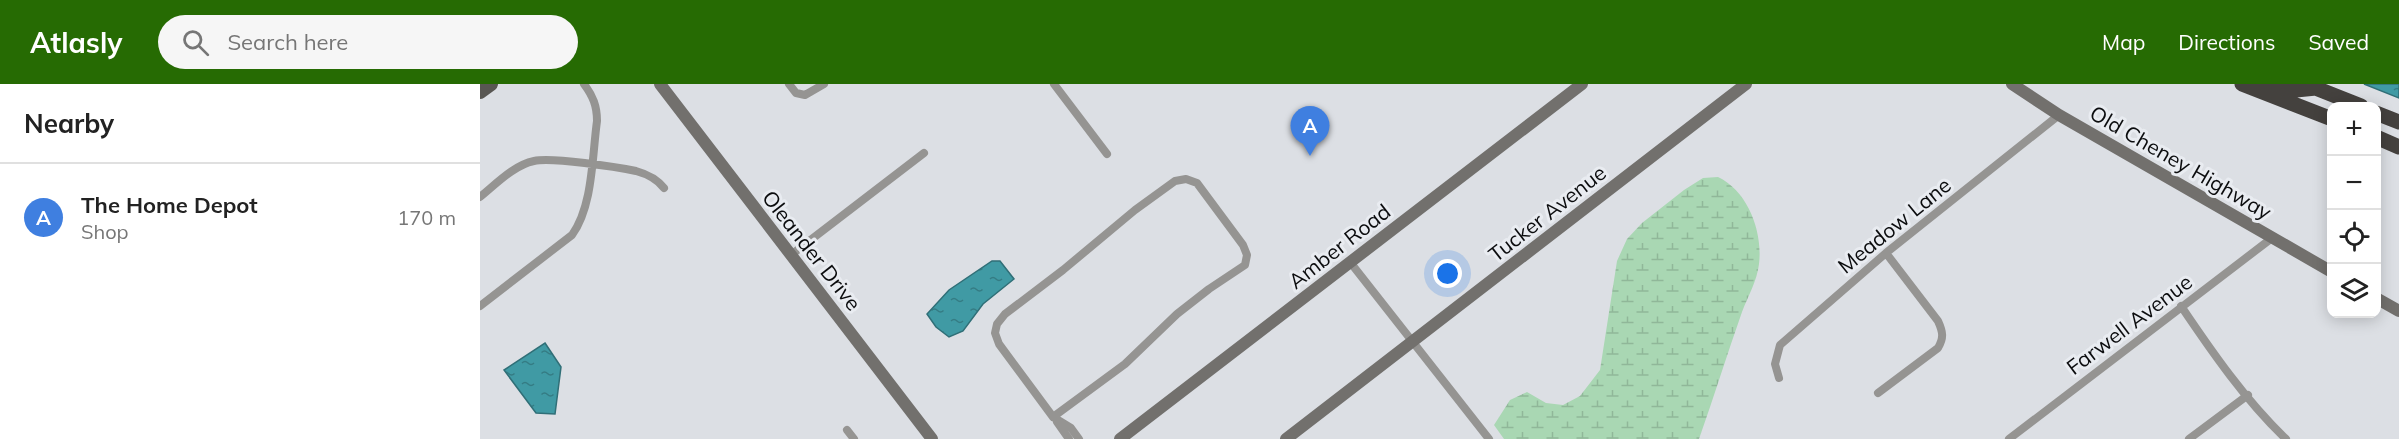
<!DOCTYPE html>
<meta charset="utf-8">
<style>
:root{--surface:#fff;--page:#f6f6f6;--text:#222;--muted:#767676;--line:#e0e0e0;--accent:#266b03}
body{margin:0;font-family:Mulish,sans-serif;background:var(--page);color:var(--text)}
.controls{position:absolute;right:18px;top:18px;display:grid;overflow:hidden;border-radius:12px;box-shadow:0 3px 15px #0003}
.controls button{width:54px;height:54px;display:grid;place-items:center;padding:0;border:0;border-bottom:2px solid var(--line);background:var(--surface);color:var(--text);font:30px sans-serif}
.you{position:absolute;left:968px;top:190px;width:21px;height:21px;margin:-15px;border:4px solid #fff;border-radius:50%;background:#1a73e8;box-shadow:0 0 0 9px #1a73e833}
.badge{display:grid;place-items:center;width:39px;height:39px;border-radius:50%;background:var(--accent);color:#fff;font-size:20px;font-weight:700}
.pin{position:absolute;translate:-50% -50px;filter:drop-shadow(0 2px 3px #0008)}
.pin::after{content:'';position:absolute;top:32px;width:21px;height:18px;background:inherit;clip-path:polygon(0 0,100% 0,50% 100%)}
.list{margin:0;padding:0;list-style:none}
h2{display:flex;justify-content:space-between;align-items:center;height:78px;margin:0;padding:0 24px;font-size:26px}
h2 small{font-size:20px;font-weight:400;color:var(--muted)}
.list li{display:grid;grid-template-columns:39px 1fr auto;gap:18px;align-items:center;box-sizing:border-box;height:108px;padding:0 24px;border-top:2px solid var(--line)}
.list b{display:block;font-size:22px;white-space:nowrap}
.list p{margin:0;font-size:20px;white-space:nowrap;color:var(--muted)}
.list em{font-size:20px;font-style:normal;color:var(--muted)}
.icon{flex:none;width:33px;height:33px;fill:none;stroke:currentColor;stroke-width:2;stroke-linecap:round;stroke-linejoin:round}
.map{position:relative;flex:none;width:1919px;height:355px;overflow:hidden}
header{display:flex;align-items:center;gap:36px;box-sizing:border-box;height:84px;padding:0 30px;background:var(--accent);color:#fff}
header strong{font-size:28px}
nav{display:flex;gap:33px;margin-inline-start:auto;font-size:21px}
.search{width:420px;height:54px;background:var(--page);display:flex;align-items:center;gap:15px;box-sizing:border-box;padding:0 21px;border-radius:33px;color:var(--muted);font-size:22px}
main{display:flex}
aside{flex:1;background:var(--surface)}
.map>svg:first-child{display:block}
</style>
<header>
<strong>Atlasly</strong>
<div class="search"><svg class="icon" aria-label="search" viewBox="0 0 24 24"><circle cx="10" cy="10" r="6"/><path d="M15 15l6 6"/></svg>Search here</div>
<nav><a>Map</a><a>Directions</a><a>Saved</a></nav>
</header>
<main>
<aside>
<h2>Nearby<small></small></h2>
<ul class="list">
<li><span class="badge" style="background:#3f7fe0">A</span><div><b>The Home Depot</b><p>Shop</p></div><em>170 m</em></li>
</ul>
</aside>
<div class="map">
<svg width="1919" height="355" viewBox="0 0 1919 355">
<defs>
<pattern id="wetland-marsh" width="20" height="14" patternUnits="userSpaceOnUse" patternTransform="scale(1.5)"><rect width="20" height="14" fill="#a9d7b3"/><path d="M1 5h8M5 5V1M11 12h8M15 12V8" fill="none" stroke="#90b799"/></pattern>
<pattern id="water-ripples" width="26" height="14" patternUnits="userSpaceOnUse" patternTransform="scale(1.5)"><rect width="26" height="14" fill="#409aa4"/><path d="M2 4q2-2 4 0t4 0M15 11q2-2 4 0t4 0" fill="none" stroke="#347c84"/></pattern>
</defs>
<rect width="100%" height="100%" fill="#dcdfe4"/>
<path fill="url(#wetland-marsh)" d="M1238,93C1268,107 1283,148 1279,180C1277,197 1268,212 1262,228C1247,270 1234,313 1219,355H1024L1014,341L1030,316L1047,308L1066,319L1083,321L1100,312L1120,286L1137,177L1147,155L1162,139L1204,106L1223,94Z"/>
<path fill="url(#water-ripples)" stroke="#306f77" stroke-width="1.5" d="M1884,0H1919V14Z
M512,177H520L534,195L503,220L483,247L469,253L456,243L447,230L469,206Z
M65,259L81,283L75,330L56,329L24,286Z"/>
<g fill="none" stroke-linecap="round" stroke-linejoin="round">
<path stroke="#959492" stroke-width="8" d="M309,0L316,9L325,11L344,0
M574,0L627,70
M706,95L717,99L763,161L767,171L765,181L729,205L697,230L645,280L573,333L519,260L515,249L517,240L525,230L583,186L655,126L695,97Z
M0,113C16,100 34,81 54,77C72,73 137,83 156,87C167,90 177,95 184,104
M311,171L444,69
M870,178L1009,355
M0,222L92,151C113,122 112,73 117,37C117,22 113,12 104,0
M1701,222C1732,268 1766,317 1806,355
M1299,294L1295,280L1300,261L1406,169L1579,31
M1398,309L1458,264C1464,254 1463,248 1458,237L1406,169
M573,333L591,344L599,355
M577,338L589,355
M367,346L374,355
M1529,355L1792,154
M1709,355L1768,311"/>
<path stroke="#72706d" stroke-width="12" d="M180,0L452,355
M1532,0L1579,31L1852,188
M1896,214L1919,227
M640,355L1102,0
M806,355L1266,0"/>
<path stroke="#595753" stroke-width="14" d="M0,8L11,0"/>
<path stroke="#44413e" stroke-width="15" d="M1762,0L1852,35
M1828,1L1881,22
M1789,3L1806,7L1836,4
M1896,29L1919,38
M1896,53L1919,63"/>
</g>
<g text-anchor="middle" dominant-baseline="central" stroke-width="6" stroke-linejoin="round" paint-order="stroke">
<g font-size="21" fill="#0b0c0e" stroke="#e9ecf1">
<text transform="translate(1701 78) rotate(30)">Old Cheney Highway</text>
<text transform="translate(1067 129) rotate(-38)">Tucker Avenue</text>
<text transform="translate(1414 141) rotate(-39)">Meadow Lane</text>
<text transform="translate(859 162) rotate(-38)">Amber Road</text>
<text transform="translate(332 166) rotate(52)">Oleander Drive</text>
<text transform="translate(1649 240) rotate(-37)">Farwell Avenue</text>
</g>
</g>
</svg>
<div class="controls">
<button>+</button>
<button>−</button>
<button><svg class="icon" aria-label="locate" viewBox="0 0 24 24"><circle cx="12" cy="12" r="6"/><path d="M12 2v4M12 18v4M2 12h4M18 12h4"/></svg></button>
<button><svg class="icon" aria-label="layers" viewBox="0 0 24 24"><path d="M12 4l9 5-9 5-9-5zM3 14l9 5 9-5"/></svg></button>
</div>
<div class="you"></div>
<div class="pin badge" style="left:830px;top:72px;background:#3f7fe0">A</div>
</div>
</main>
